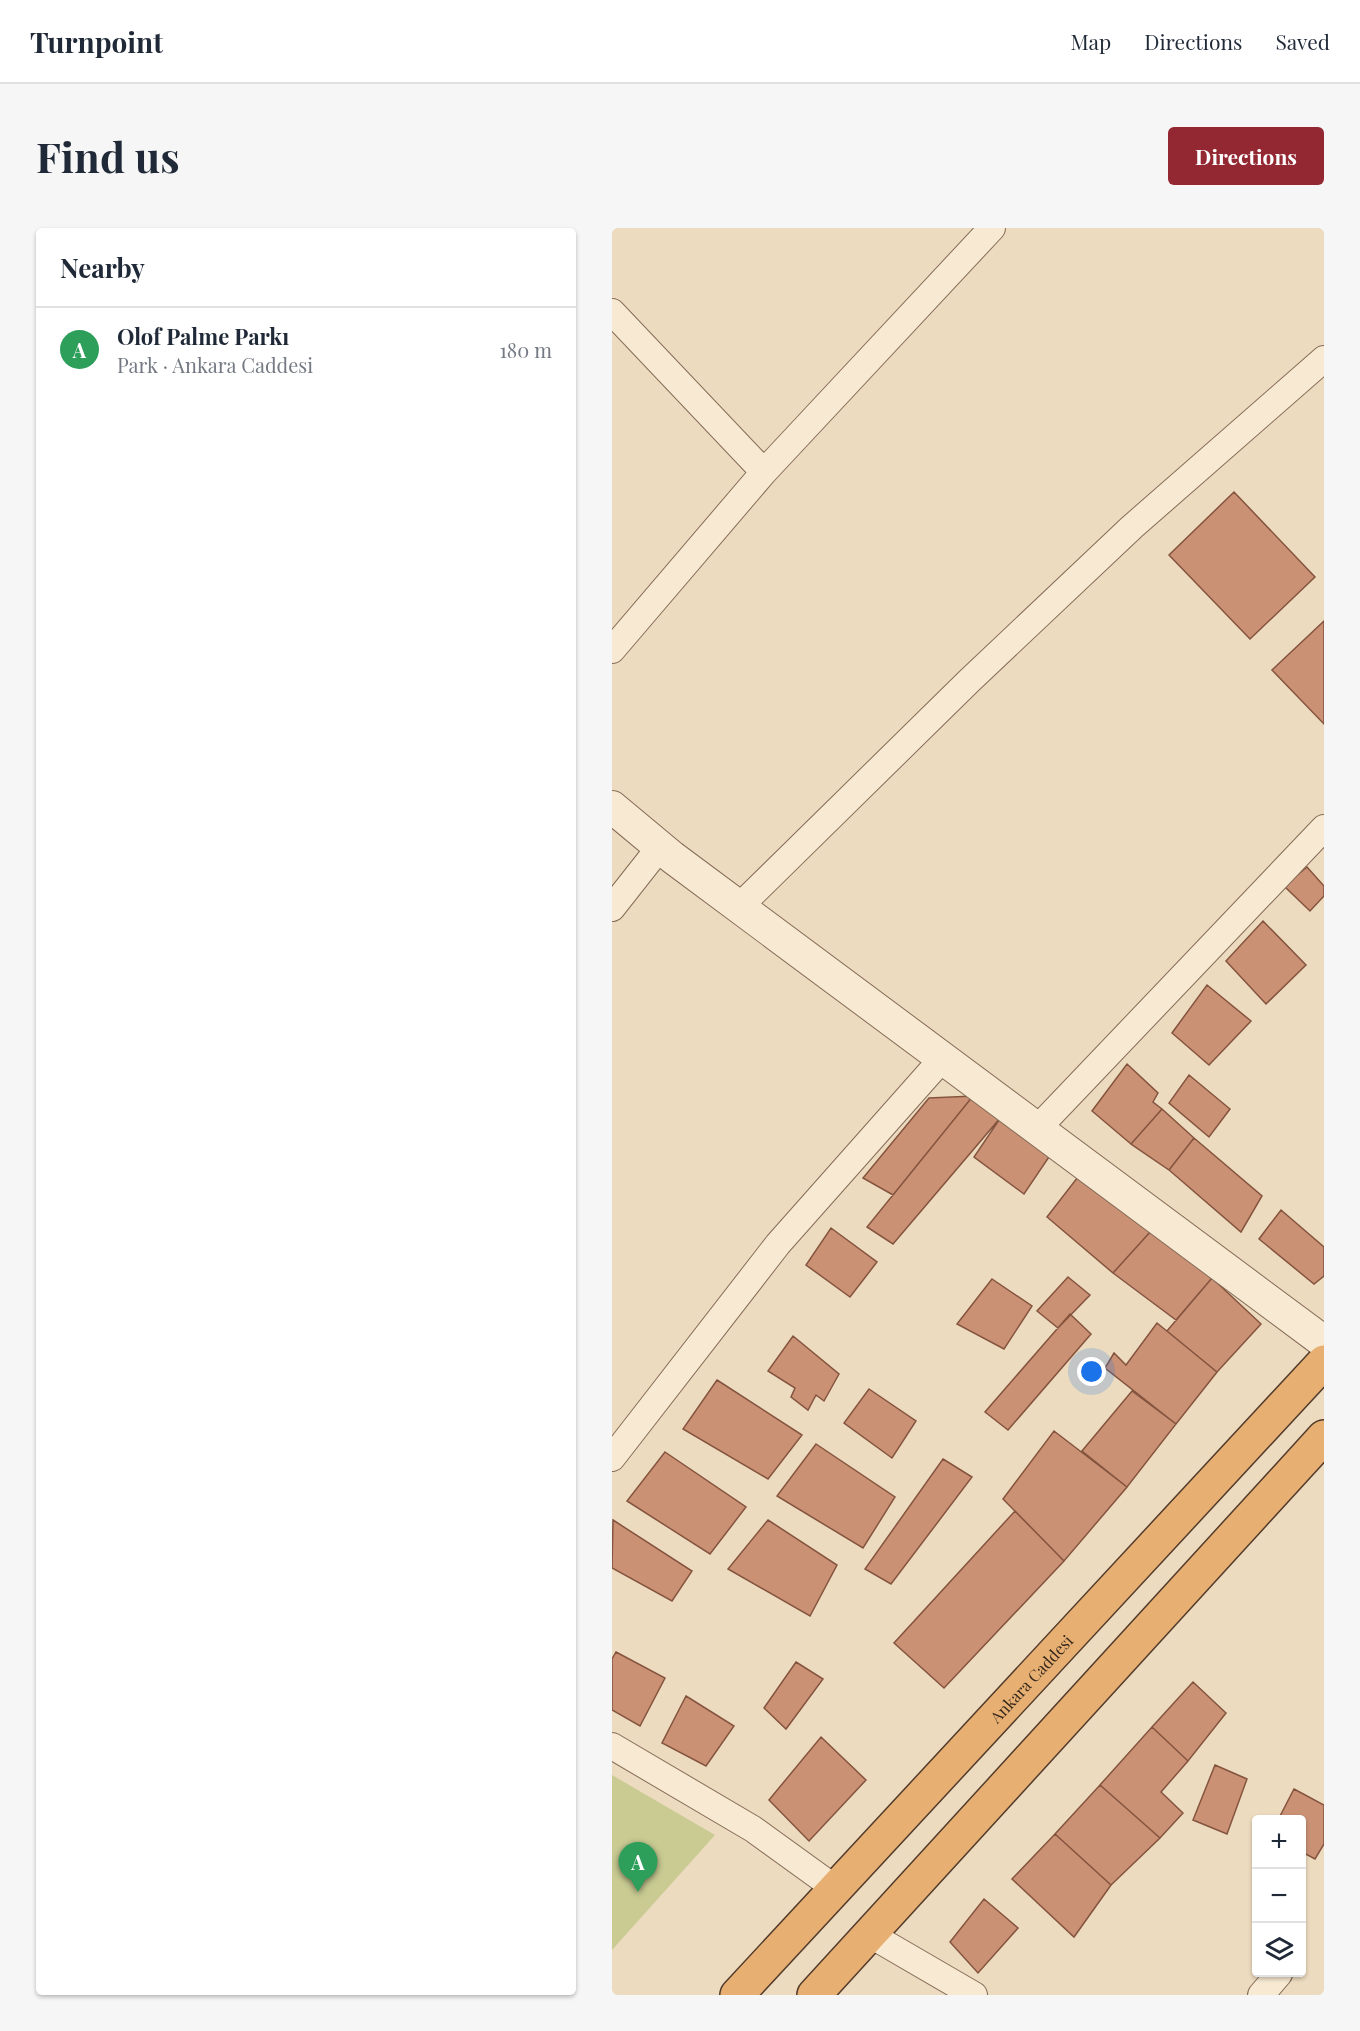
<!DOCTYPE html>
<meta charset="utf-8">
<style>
:root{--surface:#fff;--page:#f6f6f7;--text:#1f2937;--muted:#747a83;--line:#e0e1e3;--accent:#932832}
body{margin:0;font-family:"Playfair Display",serif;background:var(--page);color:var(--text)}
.controls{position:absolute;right:18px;bottom:18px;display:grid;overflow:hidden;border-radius:6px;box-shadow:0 2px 4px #0004}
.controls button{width:54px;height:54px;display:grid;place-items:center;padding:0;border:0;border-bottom:2px solid var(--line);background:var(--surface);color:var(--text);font:30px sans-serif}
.you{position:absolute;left:480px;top:1144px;width:21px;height:21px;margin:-15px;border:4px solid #fff;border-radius:50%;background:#1a73e8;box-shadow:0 0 0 9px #1a73e833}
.badge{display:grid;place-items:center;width:39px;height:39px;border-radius:50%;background:var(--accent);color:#fff;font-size:20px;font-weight:700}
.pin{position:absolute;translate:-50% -50px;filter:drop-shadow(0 2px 3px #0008)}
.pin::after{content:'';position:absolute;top:32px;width:21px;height:18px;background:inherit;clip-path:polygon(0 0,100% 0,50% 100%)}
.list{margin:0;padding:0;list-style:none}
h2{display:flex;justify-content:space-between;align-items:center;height:78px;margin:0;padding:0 24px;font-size:26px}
h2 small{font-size:20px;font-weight:400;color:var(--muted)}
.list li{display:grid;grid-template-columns:39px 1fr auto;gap:18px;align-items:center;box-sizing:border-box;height:84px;padding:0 24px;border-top:2px solid var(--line)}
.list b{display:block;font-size:22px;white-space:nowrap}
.list p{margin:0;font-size:20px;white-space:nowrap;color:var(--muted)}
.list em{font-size:20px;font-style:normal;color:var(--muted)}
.icon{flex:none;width:33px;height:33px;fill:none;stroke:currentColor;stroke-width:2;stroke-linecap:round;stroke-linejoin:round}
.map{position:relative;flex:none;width:712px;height:1767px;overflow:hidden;border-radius:6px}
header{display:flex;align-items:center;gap:36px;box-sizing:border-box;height:84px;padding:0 30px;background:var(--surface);border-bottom:2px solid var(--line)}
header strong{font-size:28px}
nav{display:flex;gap:33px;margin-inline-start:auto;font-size:21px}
.intro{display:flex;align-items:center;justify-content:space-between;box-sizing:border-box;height:144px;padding:0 36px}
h1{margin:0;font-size:42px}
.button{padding:15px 27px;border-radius:6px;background:var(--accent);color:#fff;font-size:21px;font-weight:700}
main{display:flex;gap:36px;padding:0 36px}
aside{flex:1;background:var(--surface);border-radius:6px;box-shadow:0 2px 4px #0004}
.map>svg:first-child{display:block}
</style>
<header>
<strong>Turnpoint</strong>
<nav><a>Map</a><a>Directions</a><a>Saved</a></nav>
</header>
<div class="intro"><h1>Find us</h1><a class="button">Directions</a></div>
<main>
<aside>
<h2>Nearby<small></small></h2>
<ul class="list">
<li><span class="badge" style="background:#2e9e5b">A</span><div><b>Olof Palme Parkı</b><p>Park · Ankara Caddesi</p></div><em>180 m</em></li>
</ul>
</aside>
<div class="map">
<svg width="712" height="1767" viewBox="0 0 712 1767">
<rect width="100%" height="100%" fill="#eddbbf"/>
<path fill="#c9cb93" d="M0,1547L103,1607L0,1722Z"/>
<path fill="#cb9175" stroke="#84543e" stroke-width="1.5" d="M622,264L703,349L638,411L557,327Z
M712,393V496L660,442Z
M695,639L712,658V668L698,683L672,658Z
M651,693L694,737L654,776L614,733Z
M595,757L639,793L597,837L560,805Z
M515,836L546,865L541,874L550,881L519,916L480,883Z
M577,847L618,881L597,909L557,875Z
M361,868L389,889L281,1016L255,999Z
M361,868L281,967L251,950L317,870Z
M550,881L582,910L557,942L519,916Z
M389,889L437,929L412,966L362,929Z
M582,910L650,968L629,1004L557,942Z
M469,945L539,1003L501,1045L435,989Z
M669,982L712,1019V1048L702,1056L647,1011Z
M219,1000L265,1034L238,1069L194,1037Z
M539,1003L600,1050L564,1092L501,1045Z
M456,1049L478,1067L446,1100L425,1083Z
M600,1050L649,1096L605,1144L555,1103Z
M380,1051L420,1078L392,1121L345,1096Z
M458,1086L479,1106L396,1202L373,1184Z
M545,1095L605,1144L564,1196L493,1140L502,1125L514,1137Z
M181,1108L227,1146L212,1173L204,1167L196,1182L179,1169L183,1160L156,1143Z
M105,1152L190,1207L156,1251L71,1201Z
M257,1161L304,1193L280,1230L232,1195Z
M520,1163L564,1196L515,1259L470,1223Z
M442,1203L515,1259L452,1333L391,1271Z
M204,1216L283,1269L251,1320L165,1268Z
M53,1224L134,1279L98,1326L15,1273Z
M331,1231L360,1249L279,1356L253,1341Z
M403,1283L452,1333L332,1460L282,1415Z
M1,1292L80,1343L60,1373L0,1340Z
M156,1292L225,1337L198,1388L116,1341Z
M4,1424L53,1450L28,1498L0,1482V1431Z
M184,1434L211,1451L174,1501L152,1480Z
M581,1454L614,1485L576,1533L540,1499Z
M74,1468L122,1498L94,1538L50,1515Z
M540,1499L576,1533L549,1564L571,1585L548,1610L488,1557Z
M209,1509L254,1552L197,1613L157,1572Z
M603,1537L635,1551L615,1606L581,1592Z
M488,1557L548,1610L499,1657L443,1606Z
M682,1561L712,1577V1616L703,1631L690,1624V1592H666Z
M443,1606L499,1657L462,1709L400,1651Z
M372,1671L406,1700L366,1745L338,1714Z"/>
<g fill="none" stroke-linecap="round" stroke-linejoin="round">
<g stroke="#856c58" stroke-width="28">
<path id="minor" d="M0,84L152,244
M0,422L152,244L380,0
M127,679L357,453L520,299L712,131
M0,680L48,619
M424,902L712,600
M0,1230L166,1016L330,831
M0,1518L141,1601L224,1661
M257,1706L362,1767
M649,1767L667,1746"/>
</g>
<g stroke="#856c58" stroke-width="34">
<path id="tertiary" d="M0,579L60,629L712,1114"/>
</g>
<g stroke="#533b2c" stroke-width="36">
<g id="trunk">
<path id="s1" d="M125,1767L712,1134"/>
<path d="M202,1767L712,1209"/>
</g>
</g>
<use href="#minor" stroke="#f8e9d2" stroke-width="26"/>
<use href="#tertiary" stroke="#f8e9d2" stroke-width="32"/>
<use href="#trunk" stroke="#e7b072" stroke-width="33"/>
</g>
<g text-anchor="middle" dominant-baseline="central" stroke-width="6" stroke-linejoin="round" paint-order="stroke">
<g font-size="16" fill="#35261c" stroke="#f5e6ce">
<text stroke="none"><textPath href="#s1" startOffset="432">Ankara Caddesi</textPath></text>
</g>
</g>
</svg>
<div class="controls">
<button>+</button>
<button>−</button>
<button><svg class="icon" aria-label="layers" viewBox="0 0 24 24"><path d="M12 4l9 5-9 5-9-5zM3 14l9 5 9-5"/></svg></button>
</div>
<div class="you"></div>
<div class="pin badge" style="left:26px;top:1664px;background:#2e9e5b">A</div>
</div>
</main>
